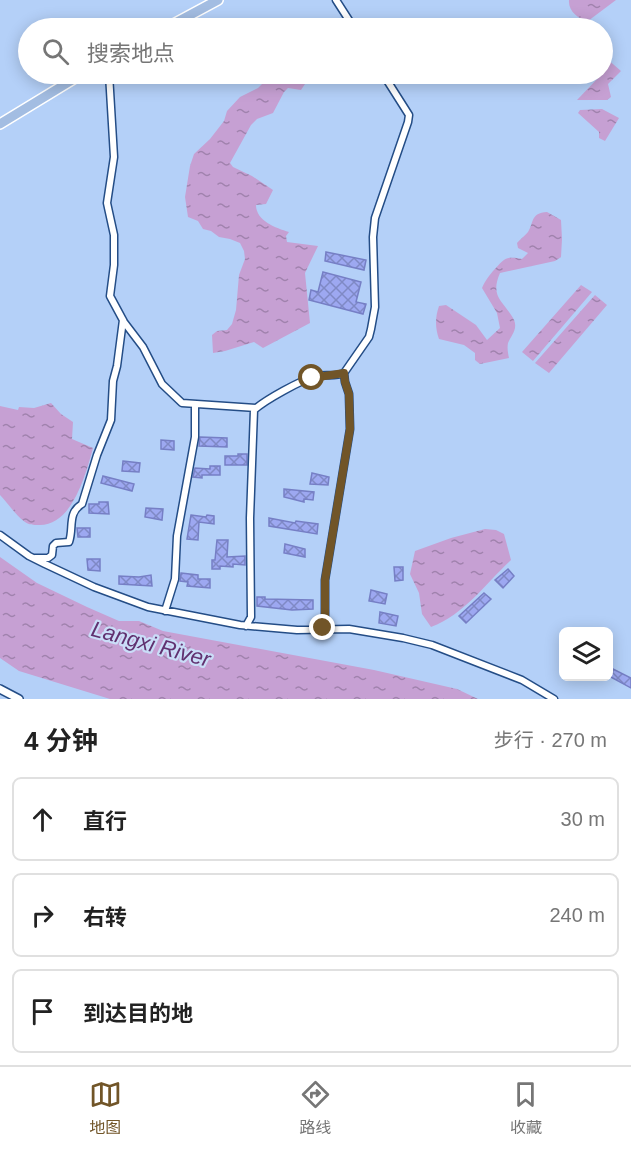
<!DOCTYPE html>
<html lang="zh">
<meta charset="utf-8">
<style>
:root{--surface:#fff;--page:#f2f2f2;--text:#222;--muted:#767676;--line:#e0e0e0;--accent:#715528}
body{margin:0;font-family:Arial,"Noto Sans SC",sans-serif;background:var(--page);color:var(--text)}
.controls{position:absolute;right:18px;bottom:18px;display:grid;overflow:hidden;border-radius:9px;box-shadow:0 3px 15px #0003}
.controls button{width:54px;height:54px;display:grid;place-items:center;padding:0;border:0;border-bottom:2px solid var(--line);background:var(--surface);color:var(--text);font:30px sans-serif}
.stop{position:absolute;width:18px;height:18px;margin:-14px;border:4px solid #715528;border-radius:50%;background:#fff}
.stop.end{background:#715528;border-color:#fff;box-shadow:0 2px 6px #0008}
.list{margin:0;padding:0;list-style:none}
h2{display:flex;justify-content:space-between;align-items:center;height:78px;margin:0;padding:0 24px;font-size:26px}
h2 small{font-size:20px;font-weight:400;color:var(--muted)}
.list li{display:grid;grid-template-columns:39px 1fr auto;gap:18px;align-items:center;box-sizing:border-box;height:84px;margin:0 12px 12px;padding:0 12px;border:2px solid var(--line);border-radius:9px}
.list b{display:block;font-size:22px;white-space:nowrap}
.list em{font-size:20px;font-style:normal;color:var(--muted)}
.icon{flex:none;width:33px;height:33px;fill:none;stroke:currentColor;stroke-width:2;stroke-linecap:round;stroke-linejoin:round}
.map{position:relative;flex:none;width:631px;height:699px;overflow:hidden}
.search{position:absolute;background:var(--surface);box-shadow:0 3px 15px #0003;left:18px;right:18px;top:18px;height:66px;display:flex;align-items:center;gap:15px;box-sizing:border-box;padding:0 21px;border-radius:33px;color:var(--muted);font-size:22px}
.sheet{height:366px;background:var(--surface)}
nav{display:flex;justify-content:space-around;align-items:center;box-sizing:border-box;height:84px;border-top:2px solid var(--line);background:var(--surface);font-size:16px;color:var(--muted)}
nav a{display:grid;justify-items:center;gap:3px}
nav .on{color:var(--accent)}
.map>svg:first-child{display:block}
</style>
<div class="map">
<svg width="631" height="699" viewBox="0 0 631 699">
<defs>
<pattern id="water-ripples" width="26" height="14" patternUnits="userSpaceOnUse" patternTransform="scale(1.5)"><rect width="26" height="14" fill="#c6a0d3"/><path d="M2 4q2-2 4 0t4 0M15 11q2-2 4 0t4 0" fill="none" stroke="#a082ad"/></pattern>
<pattern id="building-cross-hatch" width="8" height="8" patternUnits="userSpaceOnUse" patternTransform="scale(1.5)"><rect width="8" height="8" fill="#9da8f1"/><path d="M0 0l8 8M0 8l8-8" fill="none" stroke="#7f89c5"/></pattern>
</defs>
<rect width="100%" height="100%" fill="#b4d0f8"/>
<path fill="url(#water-ripples)" d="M569,0H616L588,21C578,19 568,11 569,0Z
M606,58L621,71L608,84L611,97L607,100H577L599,77V74H602L603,61Z
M272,74H320L321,76L315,81L312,79L307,81L301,90L288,88L284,92L273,113L257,119L251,125L230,163L233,167L252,176L273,190L266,204L256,205C256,221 276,228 289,232L286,236L287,242L318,246L305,273L310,323L263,348L254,342L225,351L213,353L212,335L217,331L227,330L232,324L236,310L239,275L245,259L244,251L240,243L230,239L219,237L211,231L203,229L198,221L188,217L185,197L190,166L194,154L210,139L224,121L227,111L240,97L258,88Z
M602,109L619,118L605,141L599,138V132L578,113L580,110Z
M547,212L561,220L562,239L561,257L555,261L500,273C489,298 505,302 514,320C518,329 511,336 508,343C507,348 508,353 509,358L480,364L475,360V353L464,345L439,339C435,328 435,317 439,306L446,305L476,325L487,340L500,328L497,313L482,288C485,281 488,277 493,271C504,260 504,255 522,259L528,253L518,248L517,243C520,239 525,236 528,232C534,223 530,213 547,212Z
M581,285L592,292L533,361L522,352Z
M595,295L607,305L549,373L535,363Z
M51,403L61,414L73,422L72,439L93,448C86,474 72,527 38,525C34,525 29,525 25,522C15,515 8,503 0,495V406L18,410L19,407L34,408Z
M485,529L496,530L504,534L511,560C485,584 465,614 431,627L422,614L419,593L410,574L415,551L451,538Z
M0,557L37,583L87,607L119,621H139L163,631L374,670L457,689L478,699H110L19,671L0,658Z"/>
<path fill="url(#building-cross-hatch)" stroke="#767fc5" stroke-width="1.5" d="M326,252L366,260L364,270L325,261Z
M323,272L361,282L356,302L366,304L363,314L309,300L311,290L318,292Z
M200,437L227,438V447L199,446Z
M161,440L174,441V450L161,449Z
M238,454H247V465H225V456H238Z
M123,461L140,463L139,472L122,471Z
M210,466H220V475H202V478L193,477L195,468L210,469Z
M312,473L329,477L328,485L310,484Z
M103,476L134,484L132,491L101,483Z
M284,489L314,492L313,500L304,499V502L284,497Z
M99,502H108L109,514L89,513V504H99Z
M146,508L163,509L162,520L145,517Z
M191,515L206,517L207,515L214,516V524L199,522L198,540L187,539Z
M269,518L295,523L296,521L318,524L317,534L269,526Z
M77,528H90V537H78Z
M217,540H228L227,557L245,556V565L233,564V567L220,566V569H212V560H215Z
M285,544L305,549V557L284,553Z
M87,559H100V571L88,570Z
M394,567H403V580L395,581Z
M508,569L514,576L503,588L495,580Z
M181,573L198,575V579H210V588L187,586L188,582L180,581Z
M151,575L152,586L119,584V576L139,577Z
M371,590L387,594L385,604L369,601Z
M484,593L491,599L466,623L459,616Z
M257,597H265V599L313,600V609L292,610L257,606Z
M380,612L398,616L396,626L379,623Z
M609,667L631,678V688L609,676Z"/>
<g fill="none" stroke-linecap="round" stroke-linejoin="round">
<g stroke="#244d86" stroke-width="9">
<path id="minor" d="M336,0L354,28
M109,74L114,157L107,203L114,235V265L110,296L124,322L143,347L162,384L182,403L256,408
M0,535L29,556L45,564L94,587L148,607L240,625L297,630L349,629L403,638L432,645L522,680L554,699
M35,558H48L52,555L53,546L56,543L69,542C74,528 67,513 82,504L97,455L111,420L113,381L117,366L123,320
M165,611L175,579L177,536L195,437V404
M246,626L251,617L250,518L254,410C265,400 301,380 316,376C326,374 335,377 344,373
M325,628V580L350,429L349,394L345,382L344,373L369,337L371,329L375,307L373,237L375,218L408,122L409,115L383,74"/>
</g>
<g stroke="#244d86" stroke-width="10">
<path id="tertiary" d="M0,689L19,699"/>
</g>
<g stroke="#fff" stroke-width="12">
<path id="primary" d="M166,28L218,0
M0,124L82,74"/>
</g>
<use href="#minor" stroke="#fff" stroke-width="6"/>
<use href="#tertiary" stroke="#fff" stroke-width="7"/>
<use href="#primary" stroke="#a3bde2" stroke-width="9"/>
</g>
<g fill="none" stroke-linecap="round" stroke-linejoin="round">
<path stroke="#715528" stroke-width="8" d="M312,378L344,373L345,382L349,394L350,429L325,580V628H323"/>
</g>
<g text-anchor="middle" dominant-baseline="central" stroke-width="4.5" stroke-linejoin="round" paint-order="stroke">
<g font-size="22" font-style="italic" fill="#613170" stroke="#caddf8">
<text transform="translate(151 644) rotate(15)">Langxi River</text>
</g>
</g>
</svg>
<div class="controls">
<button><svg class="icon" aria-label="layers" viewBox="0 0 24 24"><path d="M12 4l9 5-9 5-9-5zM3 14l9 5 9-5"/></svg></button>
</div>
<div class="stop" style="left:312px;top:378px"></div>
<div class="stop end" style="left:323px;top:628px"></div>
<div class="search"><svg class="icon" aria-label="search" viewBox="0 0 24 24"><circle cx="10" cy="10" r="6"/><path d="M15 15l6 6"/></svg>搜索地点</div>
</div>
<section class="sheet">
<h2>4 分钟<small>步行 · 270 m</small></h2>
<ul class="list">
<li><svg class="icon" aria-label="ahead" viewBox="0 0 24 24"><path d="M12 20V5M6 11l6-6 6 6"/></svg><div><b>直行</b></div><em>30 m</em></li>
<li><svg class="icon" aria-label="right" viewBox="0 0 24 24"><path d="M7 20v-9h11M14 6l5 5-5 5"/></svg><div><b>右转</b></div><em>240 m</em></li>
<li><svg class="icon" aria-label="arrive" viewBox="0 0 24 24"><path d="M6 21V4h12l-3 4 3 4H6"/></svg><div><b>到达目的地</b></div></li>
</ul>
</section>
<nav>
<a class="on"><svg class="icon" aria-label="map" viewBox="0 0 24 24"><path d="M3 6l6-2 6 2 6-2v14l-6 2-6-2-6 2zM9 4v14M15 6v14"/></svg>地图</a>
<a><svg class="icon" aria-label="directions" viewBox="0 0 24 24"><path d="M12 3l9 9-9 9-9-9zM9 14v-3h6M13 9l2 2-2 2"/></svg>路线</a>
<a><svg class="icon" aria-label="saved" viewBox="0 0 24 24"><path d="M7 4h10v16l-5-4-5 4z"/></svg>收藏</a>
</nav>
